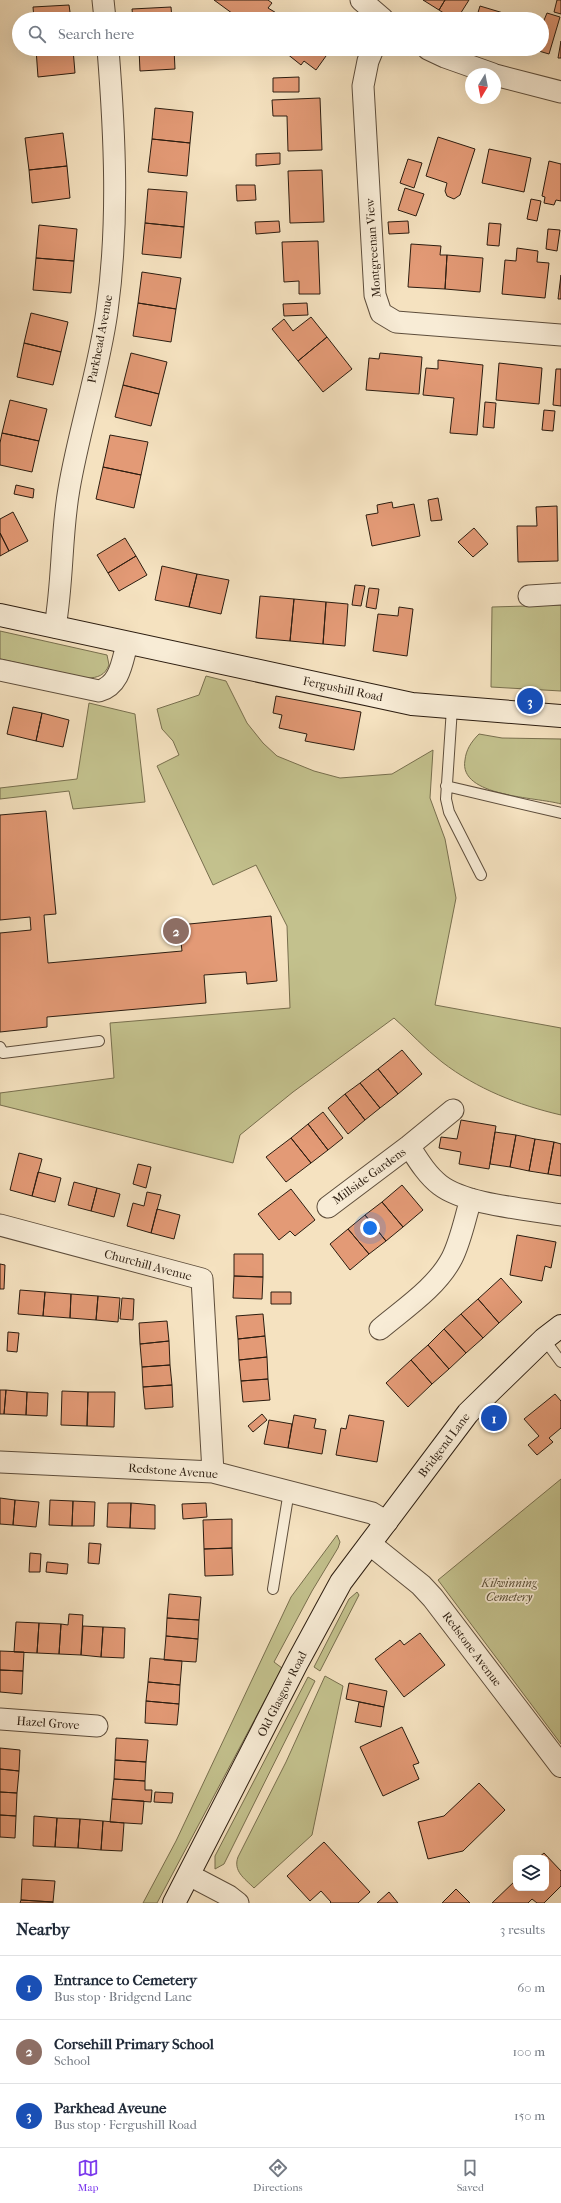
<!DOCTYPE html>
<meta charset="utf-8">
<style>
:root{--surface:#fff;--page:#f2f2f3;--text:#1f2937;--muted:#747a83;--line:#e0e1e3;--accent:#7c3aed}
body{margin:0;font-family:"IM FELL French Canon",serif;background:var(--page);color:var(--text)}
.controls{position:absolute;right:12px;bottom:12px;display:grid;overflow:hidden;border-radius:8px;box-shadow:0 4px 16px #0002}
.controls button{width:36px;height:36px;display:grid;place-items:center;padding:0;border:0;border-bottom:1px solid var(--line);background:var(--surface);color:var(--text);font:20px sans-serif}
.compass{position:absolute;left:465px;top:68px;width:36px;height:36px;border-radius:50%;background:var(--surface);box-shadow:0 4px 16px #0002;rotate:190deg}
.you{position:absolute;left:370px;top:1228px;width:14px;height:14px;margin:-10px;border:3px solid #fff;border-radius:50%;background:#1a73e8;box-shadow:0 0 0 6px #1a73e833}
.badge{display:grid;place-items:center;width:26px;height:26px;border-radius:50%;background:var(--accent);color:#fff;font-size:13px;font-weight:700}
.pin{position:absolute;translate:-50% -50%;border:2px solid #fff;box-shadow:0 1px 4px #0006}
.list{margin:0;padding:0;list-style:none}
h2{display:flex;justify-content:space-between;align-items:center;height:52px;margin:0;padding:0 16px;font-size:17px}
h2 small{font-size:13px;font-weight:400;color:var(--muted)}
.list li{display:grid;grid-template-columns:26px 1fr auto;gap:12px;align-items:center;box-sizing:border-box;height:64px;padding:0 16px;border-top:1px solid var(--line)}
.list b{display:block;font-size:15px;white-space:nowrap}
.list p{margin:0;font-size:13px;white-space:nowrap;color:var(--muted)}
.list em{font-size:13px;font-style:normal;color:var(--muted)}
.icon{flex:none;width:22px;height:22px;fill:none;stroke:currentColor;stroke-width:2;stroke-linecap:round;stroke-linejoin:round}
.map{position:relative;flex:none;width:561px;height:1903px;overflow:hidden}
.search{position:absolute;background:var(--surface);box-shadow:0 4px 16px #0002;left:12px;right:12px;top:12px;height:44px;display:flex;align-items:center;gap:10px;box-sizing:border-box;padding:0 14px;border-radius:22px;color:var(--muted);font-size:15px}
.sheet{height:244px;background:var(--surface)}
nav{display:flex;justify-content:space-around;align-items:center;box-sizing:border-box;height:56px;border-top:1px solid var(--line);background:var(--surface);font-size:11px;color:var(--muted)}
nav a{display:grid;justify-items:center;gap:2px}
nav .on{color:var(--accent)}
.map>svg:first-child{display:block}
</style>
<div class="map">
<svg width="561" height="1903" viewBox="0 0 561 1903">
<rect width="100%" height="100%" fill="#f5e2c0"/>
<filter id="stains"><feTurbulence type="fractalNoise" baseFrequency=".005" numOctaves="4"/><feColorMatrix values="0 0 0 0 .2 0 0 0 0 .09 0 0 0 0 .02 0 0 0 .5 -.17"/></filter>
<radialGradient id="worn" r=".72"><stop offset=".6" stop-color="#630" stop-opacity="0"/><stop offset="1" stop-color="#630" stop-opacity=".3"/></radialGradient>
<path fill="#c3c18d" stroke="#786f4e" d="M561,605V691L491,687L492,607Z
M0,631L107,655L109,665C105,675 98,678 87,678L0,659Z
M206,676L226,681L247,723L263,743L277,756L314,771L340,778L392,774L433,750L430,798L445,839L456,898L435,1005L561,1028V1115C518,1105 477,1089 442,1062C425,1049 410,1032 394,1018L293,1092L240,1135L233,1163L0,1105V1093L114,1078L110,1023L290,1008L287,926L256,865L213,885L157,766L179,755L173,741L162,729L157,709L199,695Z
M89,703L135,714L145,802L73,809L69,791L0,799V788L77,779Z
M479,734L502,738L561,739V804C537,797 458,797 465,760C466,750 471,742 479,734Z
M561,1479V1744L438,1580Z
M337,1535L340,1542L338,1548L312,1591L274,1662L282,1668L157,1903H143L176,1841L291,1597Z
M357,1592L359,1595L320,1671L314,1667L349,1599Z
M325,1676L343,1686L312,1835L254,1888C244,1878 233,1871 238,1857L286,1762Z
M308,1677L315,1681L224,1864L215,1869V1856Z"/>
<path fill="#e39a76" stroke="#2c1d10" d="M214,0H268L272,3L268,8L278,14L275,19H240Z
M423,0H445L439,10Z
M445,0H469L457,19H453L439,10Z
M557,0H561V14L554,12Z
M69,5L71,19H34L33,7Z
M480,6L500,12L498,19H476Z
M171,7L172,19H133L132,9Z
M500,12L518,18V19H498Z
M287,13L295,19H283Z
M547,13L560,17L549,54L532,49H542V25Z
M561,41V58H558Z
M36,49H73L75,73L38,77Z
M139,49H174L175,69L140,71Z
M281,49H331L316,70L304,61L301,65Z
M299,77V92H273V78Z
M320,98L322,150L288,151L287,116H273L272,100Z
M155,108L193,112L190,143L152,139Z
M63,133L67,166L29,170L25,138Z
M438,137L475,149L460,195L454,199L447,196L445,191L447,183L426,176Z
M152,139L190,143L187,176L148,172Z
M489,149L531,158L524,192L482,183Z
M280,153V164L256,166V154Z
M408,159L422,163L414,188L400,183Z
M549,161L561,164V201L556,200L554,205L544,203L545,197L542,196Z
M67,166L70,198L32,203L29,170Z
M322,170L324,222L290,223L288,171Z
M236,185H255L256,200L237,201Z
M405,188L424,194L416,216L398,210Z
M148,189L187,192L184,227L145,223Z
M531,199L541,201L537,221L527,219Z
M279,221L280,232L256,234L255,222Z
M408,221L409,233L389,234L388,222Z
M145,223L184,227L181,258L142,254Z
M489,223L501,224L499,246L487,245Z
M39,225L77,229L74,261L36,258Z
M548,229L560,230L557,251L546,249Z
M318,241L320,294H299V281L284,282L282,242Z
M411,244L441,246L440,255H447L445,289L408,287Z
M517,248L538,251L537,262L549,263L545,298L502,294L505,260L516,261Z
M447,255L483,258L480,292L445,289Z
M36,258L74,261L71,293L33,290Z
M142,272L181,278L176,309L138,303Z
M561,275V299H558Z
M138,303L176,309L171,342L133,336Z
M307,303L308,315L284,316L283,304Z
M31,313L68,322L61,352L24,343Z
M311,317L327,337L298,361L272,329L284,319L293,331Z
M327,337L352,369L323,392L298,361Z
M24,343L61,352L53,385L17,377Z
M131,353L167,362L159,394L123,385Z
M380,353L422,357L419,394L366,390L369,358L379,359Z
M438,360L483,365L477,435L450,433L454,398L423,395L426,368L438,369Z
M499,363L542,368L539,404L496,400Z
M556,369H561V406L553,405Z
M123,385L159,394L151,426L115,417Z
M10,400L47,409L39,441L2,433Z
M485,402L496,403L494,428L483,427Z
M544,410L555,411L553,431L542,430Z
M2,433L39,441L32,472L0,465V443Z
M110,435L148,442L141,475L103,467Z
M103,467L141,475L134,508L96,499Z
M16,485L34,489L33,498L14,494Z
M438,498L442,520L431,521L428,500Z
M392,502L393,508L414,504L420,536L372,546L366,515L378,513L377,505Z
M557,506L558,561L518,562L517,526H537L536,507Z
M13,512L28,541L9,551L0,533V519Z
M474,528L488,544L473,557L458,542Z
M0,533L9,551L0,556Z
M125,538L136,556L108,573L97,555Z
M136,556L147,575L119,591L108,573Z
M162,566L197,574L189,607L155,600Z
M197,574L229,580L221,614L189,607Z
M355,585L365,586L361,606L352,605Z
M369,588L379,589L376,609L366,607Z
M260,596L294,599L290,641L256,638Z
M294,599L326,602L323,644L290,641Z
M326,602L348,604L345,646L323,644Z
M399,607L413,609L407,656L373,651L378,614L398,616Z
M276,696L361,712L354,750L305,741L307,734L279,728L282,715L273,713Z
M13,707L42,713L36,741L7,734Z
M42,713L69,720L63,747L36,741Z
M46,811L56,914L44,915L48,963L182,951L179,925L271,916L277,981L247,984L246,972L204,975L206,1003L47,1017V1027L0,1032V933L31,930L30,917L0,920V815Z
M402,1050L422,1074L398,1094L378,1069Z
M378,1069L398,1094L380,1108L360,1083Z
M360,1083L380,1108L365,1120L345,1094Z
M345,1094L365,1120L348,1134L328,1108Z
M323,1112L343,1138L328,1150L308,1124Z
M461,1120L496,1126L489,1169L459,1164L461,1152L439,1148L441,1137L457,1139Z
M308,1124L328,1150L311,1163L291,1138Z
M495,1132L516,1135L510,1167L490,1164Z
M516,1135L535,1139L529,1171L510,1167Z
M291,1138L311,1163L286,1182L266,1157Z
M535,1139L554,1142L548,1174L529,1171Z
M554,1142L561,1144V1176L548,1174Z
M19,1153L42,1159L32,1196L10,1190Z
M138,1164L151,1167L146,1188L133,1184Z
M38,1172L61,1178L55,1202L32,1196Z
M74,1182L97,1188L91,1211L68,1205Z
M402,1185L423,1210L403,1227L382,1202Z
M97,1188L120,1194L114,1217L91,1211Z
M291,1189L315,1220L295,1236L290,1231L279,1240L258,1214Z
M147,1192L161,1195L151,1233L127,1226L133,1203L144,1206Z
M382,1202L403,1227L386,1241L365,1215Z
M157,1209L180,1215L174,1239L151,1233Z
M365,1215L386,1241L369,1254L348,1229Z
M348,1229L369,1254L350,1270L330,1244Z
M517,1235L556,1242L551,1268L545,1266L542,1281L510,1275Z
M234,1254H263V1277L234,1276Z
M0,1264L5,1265L4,1289H0Z
M234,1276L263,1277L262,1299L233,1298Z
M501,1278L522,1302L499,1323L478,1299Z
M20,1290L45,1292L43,1316L18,1314Z
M45,1292L71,1294L70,1318L43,1316Z
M271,1292H291V1304H271Z
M71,1294L98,1296L96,1320L70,1318Z
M98,1296L120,1298L118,1322L96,1320Z
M122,1298L134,1299L133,1320L120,1319Z
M478,1299L499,1323L483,1338L461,1314Z
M263,1314L265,1336L238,1339L236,1316Z
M461,1314L483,1338L466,1353L444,1329Z
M167,1321L169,1341L140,1344L139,1323Z
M444,1329L466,1353L449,1369L428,1345Z
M8,1332L19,1333L17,1352L7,1351Z
M265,1336L267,1357L239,1360L238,1339Z
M169,1341L170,1365L142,1367L140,1344Z
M428,1345L449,1369L432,1384L411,1360Z
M267,1357L268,1379L241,1381L239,1360Z
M411,1360L432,1384L408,1407L386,1383Z
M170,1365L172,1385L143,1387L142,1367Z
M268,1379L270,1400L243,1402L241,1381Z
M172,1385L173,1407L145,1409L143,1387Z
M0,1390H6L4,1414H0Z
M6,1390L27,1392L26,1415L4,1414Z
M62,1391L88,1392L87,1426L61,1425Z
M27,1392L48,1393L47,1416L26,1415Z
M88,1392H115L114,1427L87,1426Z
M555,1394L561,1401V1428L549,1438L553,1442L537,1455L528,1445L539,1436L524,1419Z
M262,1414L267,1420L253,1432L248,1426Z
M294,1415L316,1419L314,1428L326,1430L322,1454L288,1448Z
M349,1415L384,1421L377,1462L336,1455L341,1428L346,1429Z
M269,1420L292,1424L288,1448L264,1444Z
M0,1498L15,1500L13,1525L0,1524Z
M15,1500L39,1502L36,1527L13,1525Z
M50,1500L73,1501L72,1526L49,1525Z
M73,1501L95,1502L94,1526H72Z
M108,1503H131L130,1528L107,1527Z
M131,1503L155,1505V1529L130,1528Z
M206,1503L207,1517L183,1519L182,1504Z
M232,1519V1548L204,1549L203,1520Z
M89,1543L101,1544L99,1564L88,1563Z
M232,1548L233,1575L205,1576L204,1549Z
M30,1553L41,1554L40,1572H29Z
M47,1562L68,1564L67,1574L46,1572Z
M169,1594L201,1597L199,1620L167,1618Z
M69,1614L83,1615L81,1655L59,1654L61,1624L68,1625Z
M167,1618L199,1620L198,1639L166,1636Z
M16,1622L39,1623L37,1653L14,1652Z
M39,1623L61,1624L59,1654L37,1653Z
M83,1626L103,1627L101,1657L81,1655Z
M103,1627L125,1628L124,1658L101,1657Z
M420,1633L445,1665L404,1697L375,1659L400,1640L404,1645Z
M166,1636L198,1639L196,1662L164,1660Z
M0,1651L24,1652L23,1671L0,1670Z
M150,1658L182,1661L180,1685L148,1682Z
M0,1670L23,1671L22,1694L0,1692Z
M148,1682L180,1685L179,1704L146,1701Z
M349,1683L387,1691L384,1707L346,1699Z
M146,1701L179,1704L177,1725L145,1723Z
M359,1702L384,1707L381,1727L355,1722Z
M402,1727L419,1763L413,1765L419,1779L383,1796L360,1747Z
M116,1738L148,1740L146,1762L115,1760Z
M0,1748L20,1750L19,1771L0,1769Z
M115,1760L146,1762L145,1781L114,1779Z
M0,1769L19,1771L17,1793L0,1792Z
M114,1779L145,1781V1790H152L151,1802L112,1799Z
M479,1783L505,1810L463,1851L428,1859L418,1822L444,1816Z
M0,1792L17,1793L16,1816L0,1815Z
M155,1792L173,1793L172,1803L154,1802Z
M112,1799L144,1801L142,1824L110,1822Z
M0,1815L16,1816L15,1838L0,1837Z
M34,1816L57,1818L55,1847L33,1846Z
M57,1818L80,1819L78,1848L55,1847Z
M80,1819L103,1821L101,1850L78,1848Z
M103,1821L124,1823L122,1851L101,1850Z
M324,1842L370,1892L358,1903H330L331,1902L321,1891L310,1901L287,1876Z
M544,1853L561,1871V1886L544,1903H537L532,1899L528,1903H492L516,1880V1888H546V1858H538Z
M22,1879L55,1881L53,1902L21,1900Z
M456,1889L470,1903H442Z
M389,1892L398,1903H377Z
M21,1900L53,1902V1903H20Z"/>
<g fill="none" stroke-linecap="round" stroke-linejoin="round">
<g stroke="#5e4e3c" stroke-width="12">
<path id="service" d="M452,708L446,799L449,812L481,875
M446,786L561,813
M0,1047L3,1053L99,1041
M544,1339L561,1362
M273,1589L289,1491"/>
</g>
<g stroke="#5e4e3c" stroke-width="23">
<path id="minor" d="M103,0L105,19
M361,0L383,19
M373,49L368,61L363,86L375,295L381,313L396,322L561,335
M428,49L445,57L493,74
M495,75L561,92
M529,596L561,594
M55,627C63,582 61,534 69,489C79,430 99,370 107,311C119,224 115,137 108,49
M0,670L99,691C120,685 122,662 127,644
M409,1146C418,1160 427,1175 440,1185C466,1205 528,1209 561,1215
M328,1207L409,1146L453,1110
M0,1225L202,1279L213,1472
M380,1329C405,1308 437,1287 452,1258C461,1240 465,1218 471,1199
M0,1462L213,1472L372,1513L387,1522
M0,1719L97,1726
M189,1875L229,1896L238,1903"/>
</g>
<g stroke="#5e4e3c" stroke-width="24">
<path id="tertiary" d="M370,1544L421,1585L433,1598L561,1766"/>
</g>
<g stroke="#2c1d10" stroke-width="24">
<path id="secondary" d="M0,615L412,704L561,716
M174,1903L297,1663L341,1582L468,1413L544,1339L561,1326"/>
</g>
<use href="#service" stroke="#f8ecd6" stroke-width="10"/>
<use href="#minor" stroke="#f8ecd6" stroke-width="21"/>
<use href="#tertiary" stroke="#f8ecd6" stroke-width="22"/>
<use href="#secondary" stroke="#f8ecd6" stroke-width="22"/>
</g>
<g text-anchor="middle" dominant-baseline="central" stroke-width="3.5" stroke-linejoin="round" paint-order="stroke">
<g font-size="12" fill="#2c1d10" stroke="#f8ecd6">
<text transform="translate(373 248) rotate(-94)">Montgreenan View</text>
<text transform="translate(100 339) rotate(-79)">Parkhead Avenue</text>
<text transform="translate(343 689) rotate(12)">Fergushill Road</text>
<text transform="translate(369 1176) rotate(-36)">Millside Gardens</text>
<text transform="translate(148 1265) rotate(15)">Churchill Avenue</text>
<text transform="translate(444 1445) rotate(-53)">Bridgend Lane</text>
<text transform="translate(173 1471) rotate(4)">Redstone Avenue</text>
<text transform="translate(472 1649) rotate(53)">Redstone Avenue</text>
<text transform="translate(282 1694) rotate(-63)">Old Glasgow Road</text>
<text transform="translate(48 1723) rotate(4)">Hazel Grove</text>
</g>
<g font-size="12" font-style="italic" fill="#594e36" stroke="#f8ecd6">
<text x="509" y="1583">Kilwinning<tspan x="509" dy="14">Cemetery</tspan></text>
</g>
</g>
<rect width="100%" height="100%" filter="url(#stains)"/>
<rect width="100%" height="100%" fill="url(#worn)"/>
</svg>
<div class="controls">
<button><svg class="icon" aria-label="layers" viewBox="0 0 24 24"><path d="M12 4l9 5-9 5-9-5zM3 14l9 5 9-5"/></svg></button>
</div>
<svg class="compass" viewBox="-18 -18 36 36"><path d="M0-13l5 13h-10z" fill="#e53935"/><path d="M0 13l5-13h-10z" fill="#747a83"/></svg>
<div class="you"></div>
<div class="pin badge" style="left:494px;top:1418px;background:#1a4fb4">1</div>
<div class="pin badge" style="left:176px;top:931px;background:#8d6e63">2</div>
<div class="pin badge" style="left:530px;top:701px;background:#1a4fb4">3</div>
<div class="search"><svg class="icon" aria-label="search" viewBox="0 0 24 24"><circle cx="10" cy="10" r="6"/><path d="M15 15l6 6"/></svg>Search here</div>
</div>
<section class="sheet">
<h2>Nearby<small>3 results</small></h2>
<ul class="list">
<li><span class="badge" style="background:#1a4fb4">1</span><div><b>Entrance to Cemetery</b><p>Bus stop · Bridgend Lane</p></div><em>60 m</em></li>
<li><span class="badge" style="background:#8d6e63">2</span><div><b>Corsehill Primary School</b><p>School</p></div><em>100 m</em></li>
<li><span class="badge" style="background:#1a4fb4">3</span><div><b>Parkhead Aveune</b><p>Bus stop · Fergushill Road</p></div><em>150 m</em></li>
</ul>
</section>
<nav>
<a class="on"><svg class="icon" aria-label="map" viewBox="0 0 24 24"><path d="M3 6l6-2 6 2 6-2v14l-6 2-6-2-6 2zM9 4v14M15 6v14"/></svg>Map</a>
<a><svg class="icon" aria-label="directions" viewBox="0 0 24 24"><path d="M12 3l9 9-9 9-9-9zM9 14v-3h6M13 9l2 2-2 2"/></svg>Directions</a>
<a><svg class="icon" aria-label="saved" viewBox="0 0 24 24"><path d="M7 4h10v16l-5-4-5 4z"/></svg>Saved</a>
</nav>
